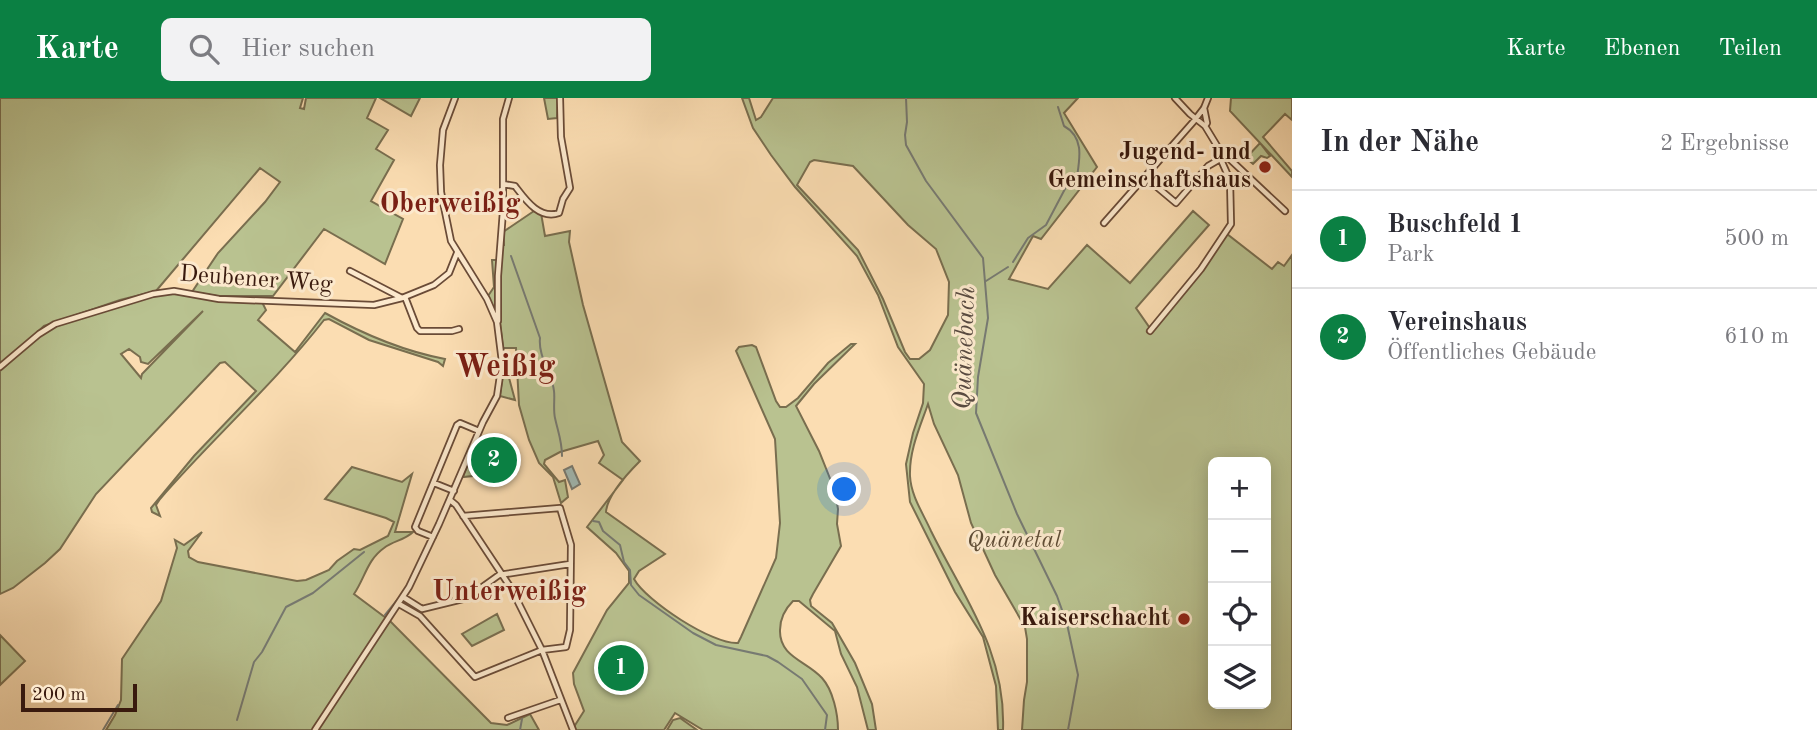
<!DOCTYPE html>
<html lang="de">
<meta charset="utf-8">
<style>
:root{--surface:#fff;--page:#f2f2f3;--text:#2b2b33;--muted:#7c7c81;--line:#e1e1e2;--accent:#0b8043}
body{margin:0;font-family:"Old Standard TT",serif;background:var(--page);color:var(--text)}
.controls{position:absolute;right:21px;bottom:21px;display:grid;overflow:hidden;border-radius:10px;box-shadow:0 4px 18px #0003}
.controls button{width:63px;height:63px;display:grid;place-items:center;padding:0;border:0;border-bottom:2px solid var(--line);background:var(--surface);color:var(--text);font:35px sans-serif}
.scale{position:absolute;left:21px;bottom:18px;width:116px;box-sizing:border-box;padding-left:7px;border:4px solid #391a0e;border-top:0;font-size:19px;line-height:24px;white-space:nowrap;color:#391a0e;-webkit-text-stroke:5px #fce9cd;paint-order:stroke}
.you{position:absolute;left:845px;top:392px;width:24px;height:24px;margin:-18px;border:5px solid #fff;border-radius:50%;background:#1a73e8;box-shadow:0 0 0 10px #1a73e833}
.badge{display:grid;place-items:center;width:46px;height:46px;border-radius:50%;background:var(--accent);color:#fff;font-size:23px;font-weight:700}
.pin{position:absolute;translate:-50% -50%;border:4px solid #fff;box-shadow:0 2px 7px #0006}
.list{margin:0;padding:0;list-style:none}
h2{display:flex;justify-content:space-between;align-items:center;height:91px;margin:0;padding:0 28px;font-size:30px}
h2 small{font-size:23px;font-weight:400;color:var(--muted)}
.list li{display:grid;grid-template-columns:46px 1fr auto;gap:21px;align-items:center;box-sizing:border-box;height:98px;padding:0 28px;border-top:2px solid var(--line)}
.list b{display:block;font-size:26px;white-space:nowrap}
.list p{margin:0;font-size:23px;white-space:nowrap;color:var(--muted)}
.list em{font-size:23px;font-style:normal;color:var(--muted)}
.icon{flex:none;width:38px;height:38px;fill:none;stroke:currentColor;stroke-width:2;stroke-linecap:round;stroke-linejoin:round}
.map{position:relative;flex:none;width:1292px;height:632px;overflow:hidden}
header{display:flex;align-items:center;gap:42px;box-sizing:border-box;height:98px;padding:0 35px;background:var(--accent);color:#fff}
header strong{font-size:33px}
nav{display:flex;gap:38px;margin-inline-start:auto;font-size:24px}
.search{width:490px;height:63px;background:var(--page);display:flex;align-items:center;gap:18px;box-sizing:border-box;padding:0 24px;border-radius:10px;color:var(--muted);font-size:26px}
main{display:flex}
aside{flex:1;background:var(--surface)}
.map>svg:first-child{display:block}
</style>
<header>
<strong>Karte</strong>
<div class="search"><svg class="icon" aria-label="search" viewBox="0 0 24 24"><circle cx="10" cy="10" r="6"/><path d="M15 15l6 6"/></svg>Hier suchen</div>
<nav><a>Karte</a><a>Ebenen</a><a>Teilen</a></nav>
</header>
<main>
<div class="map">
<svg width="1292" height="632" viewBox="0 0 1292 632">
<rect width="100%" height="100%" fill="#fbddb2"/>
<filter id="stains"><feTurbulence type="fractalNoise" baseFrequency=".00286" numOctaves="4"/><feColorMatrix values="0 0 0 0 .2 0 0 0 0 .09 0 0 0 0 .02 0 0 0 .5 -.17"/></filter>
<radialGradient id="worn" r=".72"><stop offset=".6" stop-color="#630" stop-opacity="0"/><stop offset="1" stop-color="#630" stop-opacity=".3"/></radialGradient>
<path fill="#b9c290" stroke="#796e4f" stroke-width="2" fill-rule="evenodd" d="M0,0H303L300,10L304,11L306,0H376L367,20L388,32L376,51L394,62L371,103L403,121L385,166L324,131L273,198H217L192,194L218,155L265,104L280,84L260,70L156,193L120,202L44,228L12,258L0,265Z
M380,0H420L411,18Z
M544,0H558L557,20L548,21Z
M742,0H749L756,22L761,19L773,0H1078L1064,15L1097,69L1041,141L1033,138L1009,181L1048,191L1087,147L1130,185L1193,113L1209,127L1136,210L1152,233L1203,171L1227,136L1272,171L1278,164L1284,168L1292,157V632H1022L1024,602L1027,584V541L1025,529L995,477L971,425L958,377L934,326L928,306C920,329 909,353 910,378C911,398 923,415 931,433C964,500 1006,553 1003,632H998L996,588L983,539L955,494L910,404L906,366L913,335L923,305L924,286L898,249L878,197L857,158L795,89L771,57L753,30ZM814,62L853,68L908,127L936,151L949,184L948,217L930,252L919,261H910L905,254L883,201L858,152L797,87L810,64ZM1213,364H1266V606H1213Z
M1231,0H1292V22L1285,16L1263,39L1292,73V79L1230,13Z
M1260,45L1270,58L1267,60L1261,58L1253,66L1246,60Z
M534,113L541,115L545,138L570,133L569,144L583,207L622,344L640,363C628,375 607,397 606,414L665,456L639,473L634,481C646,503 713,547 738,545L741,539L776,460L780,425L775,341L736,253L739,249L752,247L756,249L776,303L780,309H786L798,300L828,265L851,246H855L814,286L796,308L819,353L835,393L838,411L837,426L841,448L813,496L810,502L811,508L832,525L855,565L872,606L876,632H868L857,589L841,556L835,533L799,503H793C785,511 780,520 780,532C779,559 807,563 822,580C833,592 838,616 838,632H703L675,615L664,632H572L584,613L574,586L573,575L607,512L629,485V473L616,455L587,429L623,382L599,365L604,357L598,343L560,354L545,362L544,366L559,384L565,382L568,399L561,405L553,379L539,365L529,342L519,307L516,250H503L500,225L501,148L504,147L503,134Z
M492,162H497V218L488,198L494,189Z
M173,195L262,204L266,212L258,222L295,254L325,215C363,236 402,253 445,261L443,268L438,264L369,242L329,221L324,222C274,286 213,340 160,401L156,407L160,418L152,414L151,410L194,358L256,293L225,264L220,265L96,396L60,451L45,465L13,490L0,496V273L41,236L56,227L150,198ZM203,213L142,276L141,280L121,256L129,251L140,259L141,264L148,266Z
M504,265H505L515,302L500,298Z
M484,360L485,364H490L492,376L463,379L470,361Z
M352,369L402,384L412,376L395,434H413C405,442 393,443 384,450C367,462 365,480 354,496L390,523L491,625L507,627L530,616L539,632H106L115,617L121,602L122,561L161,503L177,450L175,442L184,447L202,434L188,453L189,459L198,464L297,483L306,482L329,472L337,463L354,451L360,452L388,438L394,424L386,420L325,401Z
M497,516L504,532L472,548L462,536Z
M0,537L25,563L0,587Z
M680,620L697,632H667L673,622Z"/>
<path fill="#a1bab5" stroke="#777a72" stroke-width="2" d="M572,368L580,386L572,391L564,372Z"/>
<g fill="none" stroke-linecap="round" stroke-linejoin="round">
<path stroke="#777a72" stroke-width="2" d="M906,0L907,24L905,37L906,47L926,83L983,160L988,220L978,279L976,315L1017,416L1057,498L1067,526L1078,577L1068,632
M511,158L540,240C538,259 552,275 554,293C555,301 553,311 555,320C558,334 562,343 562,358
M1013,164L1028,140L1046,127L1066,89L1076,85C1079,64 1086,40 1064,28L1058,9
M986,183L1008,169
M257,200H267
M593,423L599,424L603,433L620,447L624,464L630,472L631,487L639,497L693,535L716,547L767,558L778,564L802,581L827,617L825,632
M385,517L398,501
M237,622L254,564L262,554L286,509L313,495L364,454
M103,632L118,607
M520,632L522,621"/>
<g stroke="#6a4b37" stroke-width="8">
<path id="minor" d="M1175,0L1190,16L1205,28
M1204,10L1207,25L1205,28
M1205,28L1219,51L1285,113
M1145,79L1176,105L1208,68L1220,61
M503,86L515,88C525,101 539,122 559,115L563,101L570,90L561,39L560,0
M1104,125L1194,23L1204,10L1208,0
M350,173L402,200
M405,199L417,230L420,233H452L459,231
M498,223V178L503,113V21L509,0
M1150,233L1201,171L1231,126L1230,82L1217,53L1219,51
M0,269L39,236L55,226L153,196L174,193L219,201L374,207L402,200L434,187L449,175L457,155
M434,385L454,393
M450,402L456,407L511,490L542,552L573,632
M433,439L418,433L415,429L457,327L460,325L479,333
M403,499L422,511
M399,506L420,518L475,579L542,552L566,549L570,532L571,447L560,410L463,418
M422,511L467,500L499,477L570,466
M508,620L560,602
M315,632L409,489L439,426L483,324L497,298L502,264L497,224L487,201L451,143L441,94L440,67L443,32L455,0"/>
</g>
<use href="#minor" stroke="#fce9cd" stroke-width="4.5"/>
</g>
<g fill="#8f2418" stroke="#fce9cd" stroke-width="2.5">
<circle cx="1265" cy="69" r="7"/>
<circle cx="1184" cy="521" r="7"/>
</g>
<g text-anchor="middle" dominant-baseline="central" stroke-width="6" stroke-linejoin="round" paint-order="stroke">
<g font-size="24" font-weight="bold" fill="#391a0e" stroke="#fce9cd" text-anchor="end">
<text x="1251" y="55">Jugend- und<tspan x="1251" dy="28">Gemeinschaftshaus</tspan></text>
<text x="1170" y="521">Kaiserschacht</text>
</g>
<g font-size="24" fill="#391a0e" stroke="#fce9cd">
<text transform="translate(256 182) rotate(4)">Deubener Weg</text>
</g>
<g font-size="24" font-style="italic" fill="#5f4c35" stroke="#fce9cd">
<text x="1014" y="443">Quänetal</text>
</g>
<g font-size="26" font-style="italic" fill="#584a40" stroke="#fce9cd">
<text transform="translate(965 250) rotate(-88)">Quänebach</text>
</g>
<g font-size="28" font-weight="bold" fill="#7a1f14" stroke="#fce9cd">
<text x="450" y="107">Oberweißig</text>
<text x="509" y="495">Unterweißig</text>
</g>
<g font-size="32" font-weight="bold" fill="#7a1f14" stroke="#fce9cd">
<text x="505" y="270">Weißig</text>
</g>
</g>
<rect width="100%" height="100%" filter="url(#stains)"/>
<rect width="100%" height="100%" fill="url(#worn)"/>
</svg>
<div class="controls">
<button>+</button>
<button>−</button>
<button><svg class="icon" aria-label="locate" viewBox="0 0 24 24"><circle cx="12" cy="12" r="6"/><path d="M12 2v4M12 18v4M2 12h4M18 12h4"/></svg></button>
<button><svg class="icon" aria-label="layers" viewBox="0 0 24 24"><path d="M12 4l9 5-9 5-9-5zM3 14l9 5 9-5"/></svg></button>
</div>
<div class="scale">200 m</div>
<div class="you"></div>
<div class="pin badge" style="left:621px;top:570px">1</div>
<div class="pin badge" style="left:494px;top:362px">2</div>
</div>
<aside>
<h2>In der Nähe<small>2 Ergebnisse</small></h2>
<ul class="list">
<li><span class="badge">1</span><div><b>Buschfeld 1</b><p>Park</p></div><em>500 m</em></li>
<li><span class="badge">2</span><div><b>Vereinshaus</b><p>Öffentliches Gebäude</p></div><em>610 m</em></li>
</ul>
</aside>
</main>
